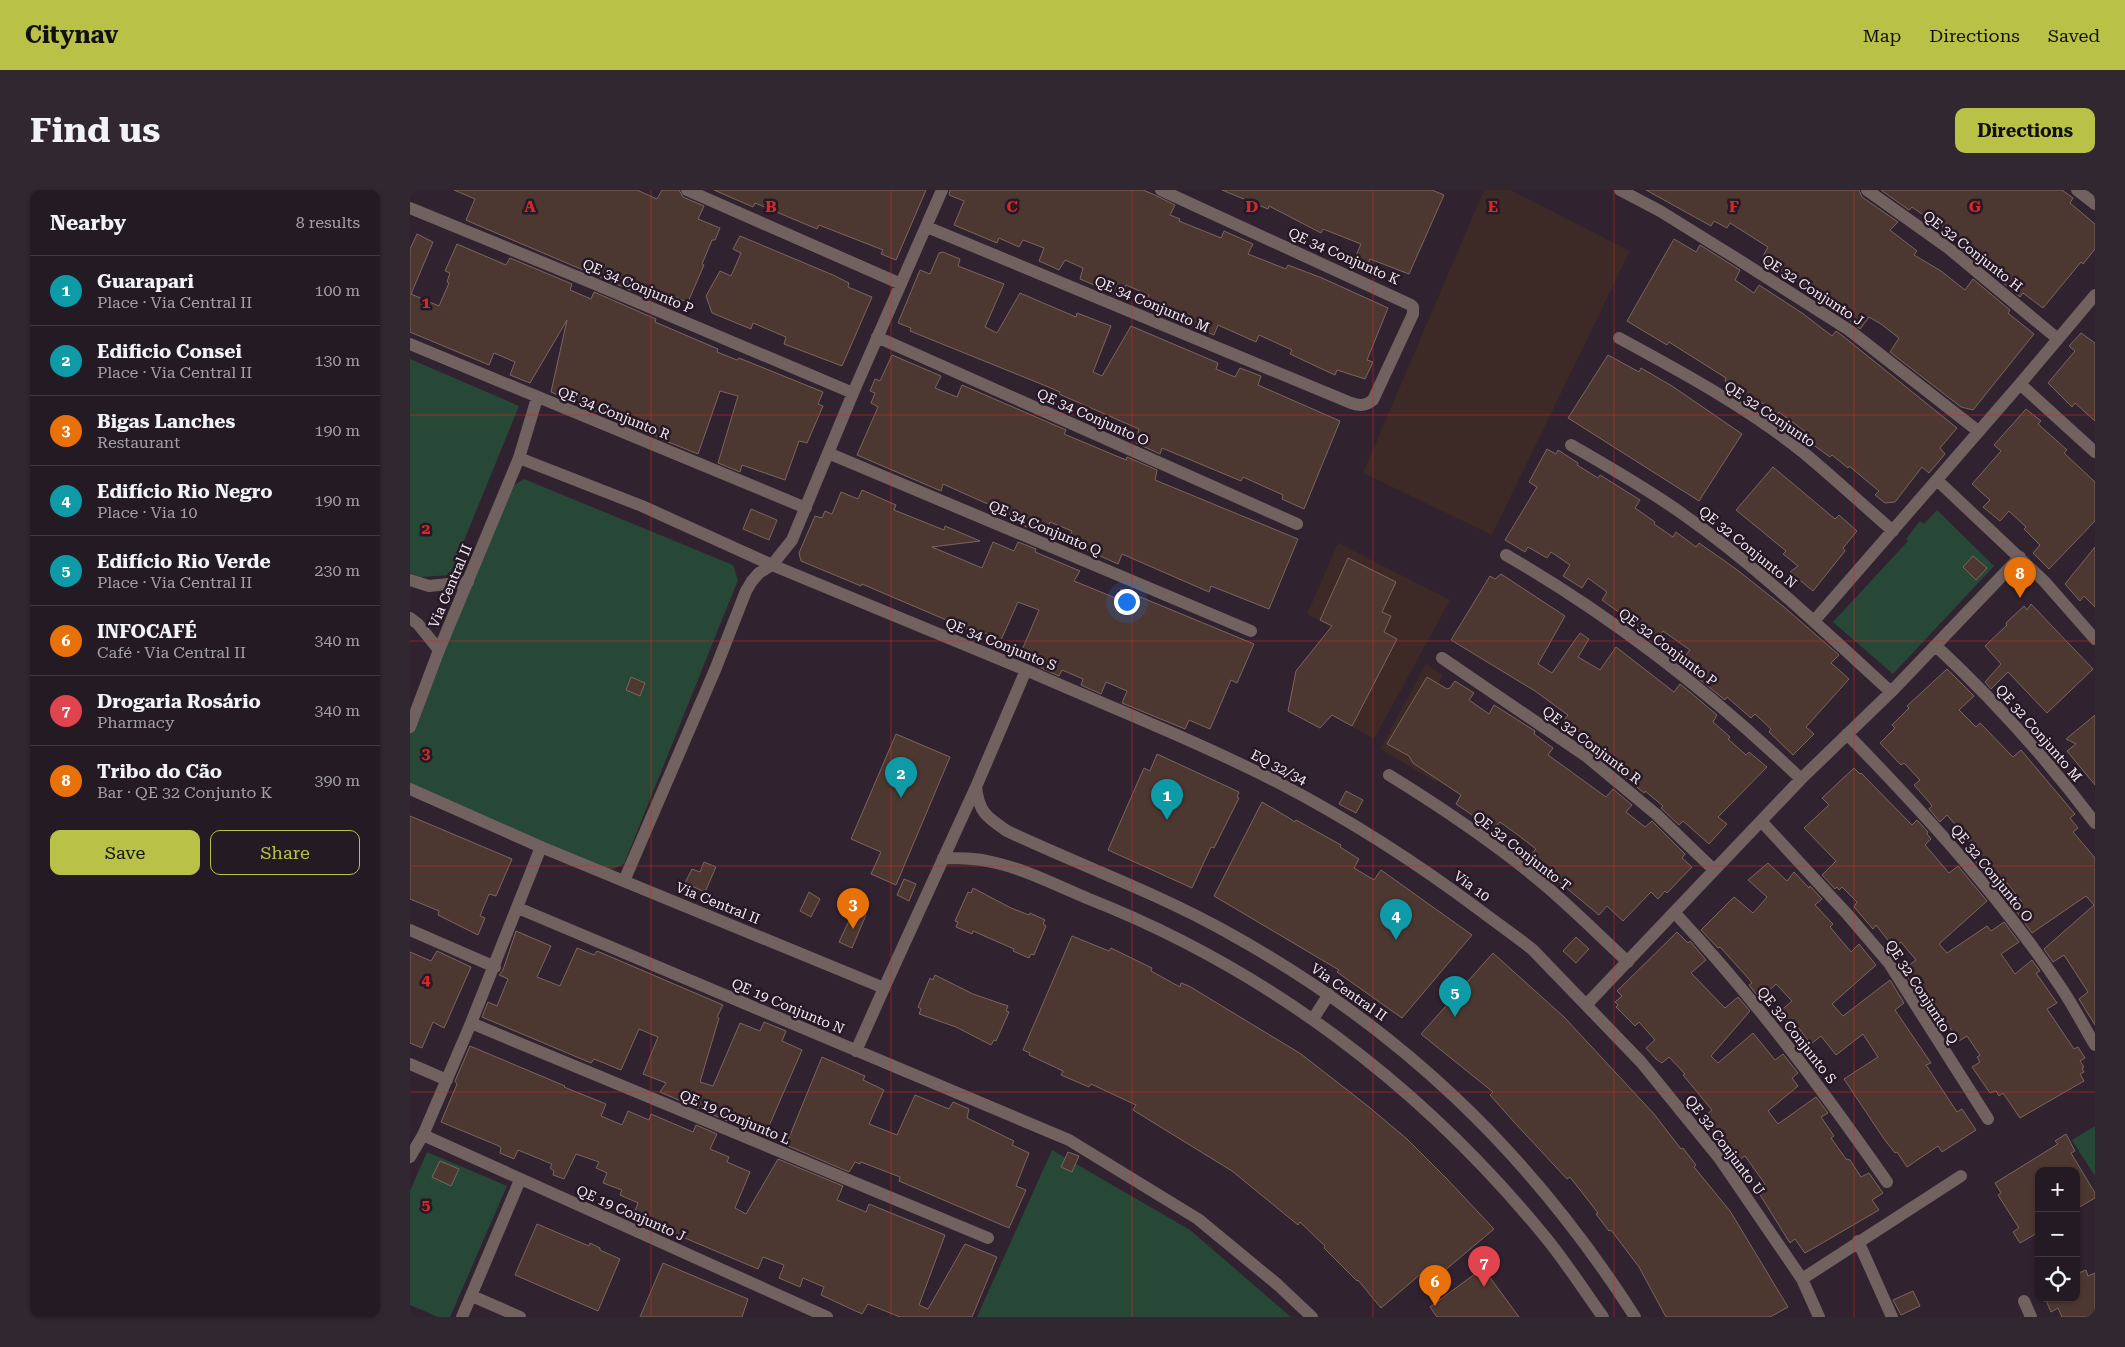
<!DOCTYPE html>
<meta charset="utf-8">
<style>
:root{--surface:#241a23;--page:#302730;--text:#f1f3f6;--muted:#a3a1a6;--line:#413841;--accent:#b9c146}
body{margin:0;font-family:"Roboto Serif",serif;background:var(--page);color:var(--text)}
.controls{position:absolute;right:15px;bottom:15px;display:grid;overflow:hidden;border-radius:10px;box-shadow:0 1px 4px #0004}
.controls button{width:45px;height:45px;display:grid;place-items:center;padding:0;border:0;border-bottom:1px solid var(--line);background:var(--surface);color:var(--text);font:25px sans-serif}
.you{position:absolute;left:716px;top:411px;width:18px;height:18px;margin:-12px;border:4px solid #fff;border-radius:50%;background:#1a73e8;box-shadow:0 0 0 8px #1a73e833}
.badge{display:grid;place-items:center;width:32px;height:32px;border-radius:50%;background:var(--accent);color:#fff;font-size:16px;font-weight:700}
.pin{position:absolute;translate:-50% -41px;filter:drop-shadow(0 1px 2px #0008)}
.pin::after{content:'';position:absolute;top:26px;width:18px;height:15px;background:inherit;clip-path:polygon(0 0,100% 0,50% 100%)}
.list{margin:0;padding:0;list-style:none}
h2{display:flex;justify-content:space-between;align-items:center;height:65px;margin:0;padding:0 20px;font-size:21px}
h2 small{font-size:16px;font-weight:400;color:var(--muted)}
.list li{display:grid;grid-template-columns:32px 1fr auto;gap:15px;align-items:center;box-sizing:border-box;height:70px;padding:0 20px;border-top:1px solid var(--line)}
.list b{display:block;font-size:19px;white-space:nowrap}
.list p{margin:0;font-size:16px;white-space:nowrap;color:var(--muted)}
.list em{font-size:16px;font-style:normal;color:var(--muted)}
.actions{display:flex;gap:10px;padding:15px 20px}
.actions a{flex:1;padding:11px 0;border:1px solid var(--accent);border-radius:10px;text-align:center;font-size:18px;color:var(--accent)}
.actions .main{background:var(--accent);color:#111}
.icon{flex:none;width:28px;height:28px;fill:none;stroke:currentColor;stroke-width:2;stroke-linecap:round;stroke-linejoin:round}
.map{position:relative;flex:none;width:1685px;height:1127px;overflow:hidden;border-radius:10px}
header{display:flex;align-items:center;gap:30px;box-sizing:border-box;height:70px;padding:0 25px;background:var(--accent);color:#111}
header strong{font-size:24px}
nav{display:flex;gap:28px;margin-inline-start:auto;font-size:18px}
.intro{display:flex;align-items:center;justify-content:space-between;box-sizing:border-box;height:120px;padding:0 30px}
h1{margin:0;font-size:35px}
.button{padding:12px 22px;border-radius:10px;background:var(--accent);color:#111;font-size:18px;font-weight:700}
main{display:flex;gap:30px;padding:0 30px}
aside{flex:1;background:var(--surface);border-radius:10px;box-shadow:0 1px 4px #0004}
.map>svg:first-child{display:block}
</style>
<header>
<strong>Citynav</strong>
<nav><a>Map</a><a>Directions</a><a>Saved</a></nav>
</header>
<div class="intro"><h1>Find us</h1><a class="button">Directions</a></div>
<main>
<aside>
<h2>Nearby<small>8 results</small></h2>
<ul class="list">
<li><span class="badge" style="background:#0f9aa8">1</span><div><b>Guarapari</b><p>Place · Via Central II</p></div><em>100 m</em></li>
<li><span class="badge" style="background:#0f9aa8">2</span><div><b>Edificio Consei</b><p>Place · Via Central II</p></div><em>130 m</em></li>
<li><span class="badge" style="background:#e8710a">3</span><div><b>Bigas Lanches</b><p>Restaurant</p></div><em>190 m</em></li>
<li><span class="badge" style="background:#0f9aa8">4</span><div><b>Edifício Rio Negro</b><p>Place · Via 10</p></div><em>190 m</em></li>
<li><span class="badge" style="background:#0f9aa8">5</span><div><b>Edifício Rio Verde</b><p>Place · Via Central II</p></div><em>230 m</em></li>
<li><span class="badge" style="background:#e8710a">6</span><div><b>INFOCAFÉ</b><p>Café · Via Central II</p></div><em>340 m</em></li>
<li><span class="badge" style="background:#e0444e">7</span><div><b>Drogaria Rosário</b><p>Pharmacy</p></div><em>340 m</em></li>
<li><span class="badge" style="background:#e8710a">8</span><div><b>Tribo do Cão</b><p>Bar · QE 32 Conjunto K</p></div><em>390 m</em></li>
</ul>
<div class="actions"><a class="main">Save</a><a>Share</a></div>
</aside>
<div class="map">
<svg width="1685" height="1127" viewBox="0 0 1685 1127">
<rect width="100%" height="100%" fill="#30222f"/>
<path fill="#3d2925" d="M1074,0H1100L1220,61L1082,345L953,283Z
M928,353L1040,410L964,549L924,527L958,458L897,424Z
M1016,474L1033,485L1008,529L1048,554L1026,592L970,559Z"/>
<path fill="#284837" d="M0,169L109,216L40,385L11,387L0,383Z
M114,289L323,375L328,390L214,674L201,680L0,597V531L103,296Z
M1527,320L1584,376L1483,484L1423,432L1498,351L1496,349L1510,331L1514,334Z
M1685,936V986L1662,950Z
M642,960L780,1040L881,1127H567Z
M17,962L97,996L40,1127H28L0,1115V1001Z"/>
<path fill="#4d3831" stroke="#7c655e" d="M44,0H227L247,9L252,0H269L273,7L294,16L288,29L310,38L305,50H302L292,74L294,75L278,112L257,104L253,114L65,34L56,30L65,9Z
M304,0H516L486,70L471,64L473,60L409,35L407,39L345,13L343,17Z
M540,0H733L745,5L765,15L760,25L770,29L769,31L811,48L814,41L843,54L838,64L876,79L878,75L912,88L978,118L957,170L963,172L955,189L927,180L925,185L880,164L882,160L849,145L846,152L808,135L804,145L733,115L739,105L716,95L712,107L670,89L673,78L655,70L649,80L629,71L634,58L613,50L609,57L589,48L587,53L544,35L554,11L539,5Z
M812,0H1022L1034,5L999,84L960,69L958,74L945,68L951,54L913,39L911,43L859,16L858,19Z
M1236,0H1449L1452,7L1488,32L1480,40L1507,61L1504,65L1531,81L1555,100L1563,89L1600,120L1598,123L1624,144L1563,220L1551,217L1480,162L1489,148L1471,134L1459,127L1450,139L1438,129L1440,127L1352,68L1358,57L1320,33L1317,38L1304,31L1301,36Z
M1471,0H1652L1663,8L1660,13L1685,34V59L1673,74L1671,72L1633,118L1613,103L1610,107L1573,76L1576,72L1562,62L1563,59L1527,32L1526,34L1502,17L1499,20Z
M7,44L23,52L1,104L29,116L39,93L37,92L40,83L35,81L47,54L96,75L100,68L162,94L160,100L181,109L184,102L246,129L245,132L308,159L307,162L327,170L329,168L413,202L408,214L413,216L397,253L389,251L375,290L332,275L330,282L308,273L328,206L310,201L288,264L246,247L247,239L228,231L225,238L141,202L157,130L120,193L100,185L105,172L84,163L79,175L0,142V59Z
M330,46L423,85L439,93L438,97L462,107L432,176L374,154L376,147L343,133L341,139L302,123L296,106L310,81L321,86L331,63L323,59Z
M1264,49L1286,62L1290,55L1330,80L1325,90L1344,103L1349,95L1392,123L1422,146L1426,141L1434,147L1547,238L1530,258L1535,264L1519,283L1512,277L1485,312L1475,313L1465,305L1469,301L1439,276L1438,278L1422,265L1420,267L1402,254L1394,247L1397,243L1369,222L1368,224L1349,211L1347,213L1315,191L1316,188L1259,152L1257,155L1217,131Z
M533,62L550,69L548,76L594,94L575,137L587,143L610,103L666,127L667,123L701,136L683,182L692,186L721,136L808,173L806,179L825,187L830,178L851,186L848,195L930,231L894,319L872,309L873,305L833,287L831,291L752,258L750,264L726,253L729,239L649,204L650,202L636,196L500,141L501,138L488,133L510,80L520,84L529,63Z
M1671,143L1685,153V231L1665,213L1662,217L1638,193L1665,161L1659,156Z
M482,165L531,186L525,198L547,207L552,195L656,240L654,244L716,270L717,267L747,280L745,290L888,349L859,419L801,396L799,402L712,364L708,374L657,351L662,341L640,332L635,345L599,329L600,324L533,294L531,301L447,265L468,217L461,213L465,203L460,201L465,189L470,191Z
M1198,165L1229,182L1231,178L1262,196L1332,244L1289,311L1158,228Z
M1616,219L1631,231L1628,234L1657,260L1654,263L1685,292V331L1639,379L1623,363L1630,355L1614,339L1616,337L1599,321L1590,331L1573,317L1580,310L1562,294L1591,261L1584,255Z
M1137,259L1146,264L1148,260L1168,273L1167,275L1188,288L1190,285L1230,310L1225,318L1245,332L1244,334L1263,347L1266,342L1286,357L1289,353L1326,379L1374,417L1429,465L1421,473L1439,489L1396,537L1404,544L1383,565L1359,542L1361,539L1345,524L1341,528L1317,507L1315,510L1280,482L1283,478L1272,470L1280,460L1253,441L1247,450L1192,410L1197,402L1178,388L1172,398L1153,386L1160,375L1141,362L1137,368L1118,357L1115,362L1095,350L1127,297L1119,292Z
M1363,277L1425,329L1429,325L1447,341L1433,358L1435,361L1403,401L1380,382L1388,376L1373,364L1376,361L1326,320Z
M452,300L486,315L484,320L534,340L535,336L570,351L522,357L572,378L583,352L604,361L608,352L626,359L625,362L670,381L664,391L708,409L711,399L844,454L827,493L821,490L800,539L779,530L775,539L712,513L717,501L696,492L691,504L671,495L673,489L652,480L649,486L629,477L634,469L612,460L629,420L608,412L591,450L570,441L569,444L452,394L451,396L391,371L389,363L405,326L412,328L415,321L422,324L431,302L448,309Z
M341,319L367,330L359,350L333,339Z
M1685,357V417L1674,406L1670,411L1655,394Z
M1563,366L1577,378L1566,390L1553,377Z
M938,368L986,392L972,422L981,426L974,442L987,449L942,536L922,525L910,538L878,521L886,481L922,436L910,430Z
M1091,384L1155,426L1128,474L1142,483L1170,443L1179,449L1168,467L1190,480L1206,457L1264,502L1270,494L1281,503L1307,525L1303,532L1320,547L1318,549L1336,565L1339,562L1357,577L1308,627L1317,634L1299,654L1273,631L1269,635L1251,618L1253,616L1235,601L1234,603L1215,587L1216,586L1189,563L1190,558L1154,530L1158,525L1125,501L1041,450L1080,386L1085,389Z
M1621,414L1683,479L1637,523L1598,482L1581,499L1575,492L1591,474L1575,456L1597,435L1596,433L1614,416L1617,420Z
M1537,479L1564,506L1549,520L1566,537L1570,533L1603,567L1611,560L1665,624L1660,628L1668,638L1663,642L1685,668V835L1669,809L1678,802L1654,765L1643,772L1634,759L1684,715L1676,706L1622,743L1604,718L1612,712L1597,693L1589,700L1560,665L1567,660L1537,625L1530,632L1519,619L1522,616L1519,612L1504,595L1510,590L1494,573L1491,575L1470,553L1485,538L1482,535L1499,518L1497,516Z
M221,487L235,493L230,506L216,500Z
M1017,487L1037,499L1040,498L1045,491L1064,503L1059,510L1079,524L1084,515L1125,541L1124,544L1143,558L1138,565L1196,607L1203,599L1222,615L1216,622L1235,637L1242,631L1275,664L1272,668L1282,677L1257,703L1255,701L1248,709L1241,702L1213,731L1197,716L1189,725L1119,667L1126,659L1108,645L1090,632L1086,637L1067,623L1065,627L1046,614L1051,605L1003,573L999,566L977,554Z
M1685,525V595L1657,561L1666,554L1656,549Z
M486,544L540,567L486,695L461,684L471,662L441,649Z
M747,564L829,602L827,607L829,608L804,658L801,657L782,698L698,660L734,578L740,581Z
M1444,578L1450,584L1451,583L1502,635L1507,630L1518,642L1517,644L1521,649L1515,655L1539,683L1548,676L1577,711L1529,754L1537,763L1577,736L1581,741L1594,732L1609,752L1591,764L1605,784L1622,770L1630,781L1626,783L1647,813L1637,819L1664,859L1668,857L1675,868L1670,871L1674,877L1672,878L1674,882L1670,884L1674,891L1610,928L1593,903L1589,906L1586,901L1580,903L1562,877L1570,872L1567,867L1570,865L1557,846L1549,851L1536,832L1534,834L1510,801L1507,802L1493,780L1506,770L1491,752L1484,758L1466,735L1463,739L1444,717L1447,712L1432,697L1429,700L1427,697L1425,699L1412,685L1426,671L1394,638L1419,615L1412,608Z
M936,601L953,610L946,623L929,614Z
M852,612L879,628L885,632L886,630L931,655L930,657L949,669L944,678L964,690L971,680L1062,745L992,828L927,782L929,780L804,706Z
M0,626L102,669L86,706L79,704L70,726L75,728L68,745L28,725L29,721L0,709Z
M294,672L306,677L295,702L275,693L282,679L290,682Z
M1358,673L1377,691L1384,682L1399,698L1400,696L1412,709L1405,715L1423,734L1420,737L1441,762L1449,754L1466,775L1422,814L1433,826L1480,790L1494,813L1485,820L1521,873L1516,875L1547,922L1552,919L1566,940L1532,962L1528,956L1497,977L1487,962L1485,963L1474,949L1434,889L1468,867L1453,844L1426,865L1411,846L1401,854L1387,836L1383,839L1369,822L1382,811L1366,794L1350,809L1339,795L1342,793L1338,788L1310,757L1308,758L1291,740L1324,707L1343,723L1357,707L1338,690Z
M494,689L506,694L499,711L487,705Z
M563,698L601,718L619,725L620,723L635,730L633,734L636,736L624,765L621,764L619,768L603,761L604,759L563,741L562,744L546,737L548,732L545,731L558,702L561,703Z
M399,702L410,709L401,727L390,721Z
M444,720L456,725L442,758L429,752Z
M106,741L141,756L127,787L150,796L167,758L184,765L187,761L313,815L307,827L309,828L290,892L303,896L330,833L350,841L354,832L376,841L372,851L392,860L356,943L335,935L334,938L250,902L256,893L233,884L248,847L229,839L211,880L184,869L181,873L72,827L78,812L87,816L98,789L89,785L93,780Z
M1267,742L1278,753L1280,751L1296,770L1281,783L1315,818L1328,807L1340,821L1301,866L1308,873L1343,843L1365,870L1373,864L1388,883L1382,888L1388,896L1358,921L1368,934L1406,907L1418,923L1411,927L1424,946L1421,948L1436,969L1440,970L1451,987L1459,983L1473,1003L1462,1010L1469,1020L1395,1063L1385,1049L1380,1053L1347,1000L1355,994L1335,966L1326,972L1293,927L1302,920L1273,885L1275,884L1259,867L1252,873L1246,869L1236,858L1245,850L1229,832L1225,836L1206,817L1208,815L1205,812L1212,806L1207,801Z
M662,746L699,761L701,758L742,778L741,781L770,797L771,793L779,796L891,864L959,917L997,949L1037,989L1084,1039L1021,1092L1013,1082L971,1118L948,1090L947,1091L914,1058L915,1056L890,1032L888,1035L822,981L723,920L726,915L681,894L679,897L651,885L653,881L619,865L620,863L613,860Z
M1166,747L1179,759L1166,773L1153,761Z
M27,761L61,777L34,838L23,832L12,858L0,853V762L21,771Z
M1083,763L1154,827L1244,924L1271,959L1273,958L1286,975L1284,977L1320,1021L1378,1117L1360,1127H1256L1229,1077L1201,1040L1199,1041L1186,1024L1188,1023L1160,987L1157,989L1104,932L1080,905L1083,902L1011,844Z
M525,785L563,804L598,816L596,821L599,822L586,851L584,850L581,855L546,837L509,824L511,819L508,817L520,788L523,790Z
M60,856L155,896L154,897L196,914L191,926L212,935L218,921L239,930L241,924L283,942L286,935L307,944L300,959L319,967L317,972L340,982L325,1018L336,1024L368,969L433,996L427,1010L456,1022L459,1014L535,1045L509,1115L518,1119L555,1054L587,1067L562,1127H490L458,1114L452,1124L411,1105L414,1097L393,1088L390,1097L369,1088L374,1075L353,1067L348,1079L223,1026L228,1013L210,1005L212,1000L193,993L197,983L186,978L189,972L166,964L154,989L143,985L144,981L140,978L142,974L108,960L104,969L90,963L91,958L89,956L31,932L47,894L45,891Z
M412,867L455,886L453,890L474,900L459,934L487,945L505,905L539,919L543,912L559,919L557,928L604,951L602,955L619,963L606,996L616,1000L599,1038L489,991L490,987L451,972L450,974L445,972L439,982L376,955Z
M1656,944L1665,961L1661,963L1685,1003V1008L1666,1019V981H1629V1042L1610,1053L1603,1042L1609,1038L1588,1005L1591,1003L1585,993L1648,954L1645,951Z
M658,962L669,966L662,982L651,977Z
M30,971L49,979L41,996L22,987Z
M127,1034L179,1056L180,1053L190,1058V1060L210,1069L188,1121L105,1085Z
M253,1073L338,1109L332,1127H230Z
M1073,1078L1109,1127H1027L1020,1117Z
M1676,1080L1678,1086L1685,1083V1127H1652L1648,1118L1641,1122L1635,1108H1666V1084Z
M1503,1101L1510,1116L1491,1125L1483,1110Z"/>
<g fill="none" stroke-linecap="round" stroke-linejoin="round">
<path stroke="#71615f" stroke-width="12" d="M277,0L491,94
M1210,0L1250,21L1321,65L1439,140L1568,241
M1457,0L1537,57L1648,149
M1667,0L1685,14
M0,18L180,92L443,203
M517,37L941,213C950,216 955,216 963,210L1003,124V117L1001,115L751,0
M467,147L887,334
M1209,148C1272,182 1338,218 1394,263C1424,288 1453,315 1483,341
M0,154L396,318
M1610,194L1685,262
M1161,255C1199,277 1238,299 1274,325C1348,377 1414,441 1481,502
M418,263L841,441
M109,268L127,208
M1527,290L1634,391L1685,449
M1096,365C1203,427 1301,503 1391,589
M1404,431L1610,194L1685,105
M1526,456C1584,510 1637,569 1685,633
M1032,468L1176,566L1247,625L1304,680
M616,480C700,517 787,551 869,593C940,630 1007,673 1071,721C1088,734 1106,746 1123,760L1231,872L1310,969L1392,1089L1409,1127
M1437,544C1514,623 1589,705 1650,796C1663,815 1673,835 1685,855
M979,585C1034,619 1088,655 1137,697C1165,721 1191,747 1218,772
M1352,632L1438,725L1479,773L1578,929
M214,691L305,480L336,401L342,391L349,383L362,375L382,350L443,203L532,0
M108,718L659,950L788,1029L868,1095L902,1127
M1265,723C1345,809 1410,896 1477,992
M0,740L85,777
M1176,815L1391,589L1481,502L1610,367
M61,833L578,1048
M446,861L474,798
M0,874L37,890
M13,945L417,1127
M0,967L13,945L61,833L131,657
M1448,1051L1482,1127
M1392,1089L1551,986
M62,1106L110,1127
M1614,1111L1621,1127
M52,1127L110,990"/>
<path stroke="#71615f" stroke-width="12" d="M0,390L19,396L58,392
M0,428L8,434L29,460
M0,537L29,460L109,268L232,316L362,375L616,480L566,597L474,798L131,657L0,599
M566,597C569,623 577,627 597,641C669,675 745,702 815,741C988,836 1119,961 1225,1127
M533,668C550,668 566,668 582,672C615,679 648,696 679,709C857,779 1011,896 1132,1043C1154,1069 1173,1099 1193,1127
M903,829L919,804"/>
</g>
<path fill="none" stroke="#d62828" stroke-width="1" stroke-opacity="0.55" d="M241,0V1127M481,0V1127M722,0V1127M963,0V1127M1204,0V1127M1444,0V1127M0,225H1685M0,451H1685M0,676H1685M0,902H1685"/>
<g text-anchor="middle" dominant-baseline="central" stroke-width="5" stroke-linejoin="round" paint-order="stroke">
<g font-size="14" fill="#f3e9f2" stroke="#261925">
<text transform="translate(1563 61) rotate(38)">QE 32 Conjunto H</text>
<text transform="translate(934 66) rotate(24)">QE 34 Conjunto K</text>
<text transform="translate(228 96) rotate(23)">QE 34 Conjunto P</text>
<text transform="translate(1403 100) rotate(33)">QE 32 Conjunto J</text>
<text transform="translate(742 114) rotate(23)">QE 34 Conjunto M</text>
<text transform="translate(204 223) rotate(22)">QE 34 Conjunto R</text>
<text transform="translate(1360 224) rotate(34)">QE 32 Conjunto</text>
<text transform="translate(683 227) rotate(24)">QE 34 Conjunto O</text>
<text transform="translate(635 338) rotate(23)">QE 34 Conjunto Q</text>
<text transform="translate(1338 357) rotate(39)">QE 32 Conjunto N</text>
<text transform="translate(40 396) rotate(-67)">Via Central II</text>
<text transform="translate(591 454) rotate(22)">QE 34 Conjunto S</text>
<text transform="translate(1258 457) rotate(37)">QE 32 Conjunto P</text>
<text transform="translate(1629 543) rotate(49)">QE 32 Conjunto M</text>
<text transform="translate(1182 555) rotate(37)">QE 32 Conjunto R</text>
<text transform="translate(869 577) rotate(27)">EQ 32/34</text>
<text transform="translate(1112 661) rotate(38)">QE 32 Conjunto T</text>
<text transform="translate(1582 683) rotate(51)">QE 32 Conjunto O</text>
<text transform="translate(1062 696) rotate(36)">Via 10</text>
<text transform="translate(308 713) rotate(22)">Via Central II</text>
<text transform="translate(939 802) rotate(35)">Via Central II</text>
<text transform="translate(1512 802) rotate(57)">QE 32 Conjunto Q</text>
<text transform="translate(378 816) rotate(23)">QE 19 Conjunto N</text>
<text transform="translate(1387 845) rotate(52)">QE 32 Conjunto S</text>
<text transform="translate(325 927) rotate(23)">QE 19 Conjunto L</text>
<text transform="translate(1315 955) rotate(53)">QE 32 Conjunto U</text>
<text transform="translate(221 1023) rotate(24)">QE 19 Conjunto J</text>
</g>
</g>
<g font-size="16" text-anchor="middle" font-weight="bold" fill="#d62828" stroke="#261925" stroke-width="5" stroke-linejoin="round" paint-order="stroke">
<text x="120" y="22">A</text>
<text x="361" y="22">B</text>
<text x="602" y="22">C</text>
<text x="842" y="22">D</text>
<text x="1083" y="22">E</text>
<text x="1324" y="22">F</text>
<text x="1565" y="22">G</text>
<text x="16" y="118">1</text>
<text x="16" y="344">2</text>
<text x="16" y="569">3</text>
<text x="16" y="795">4</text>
<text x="16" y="1020">5</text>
</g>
</svg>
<div class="controls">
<button>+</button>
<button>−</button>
<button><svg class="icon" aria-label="locate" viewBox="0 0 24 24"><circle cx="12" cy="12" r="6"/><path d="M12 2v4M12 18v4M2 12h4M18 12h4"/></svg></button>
</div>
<div class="you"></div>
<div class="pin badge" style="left:757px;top:630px;background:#0f9aa8">1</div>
<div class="pin badge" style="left:491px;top:608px;background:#0f9aa8">2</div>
<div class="pin badge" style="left:443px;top:739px;background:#e8710a">3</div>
<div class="pin badge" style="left:986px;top:750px;background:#0f9aa8">4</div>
<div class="pin badge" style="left:1045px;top:827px;background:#0f9aa8">5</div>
<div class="pin badge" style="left:1025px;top:1116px;background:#e8710a">6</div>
<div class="pin badge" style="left:1074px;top:1097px;background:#e0444e">7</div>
<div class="pin badge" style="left:1610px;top:408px;background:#e8710a">8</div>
</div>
</main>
